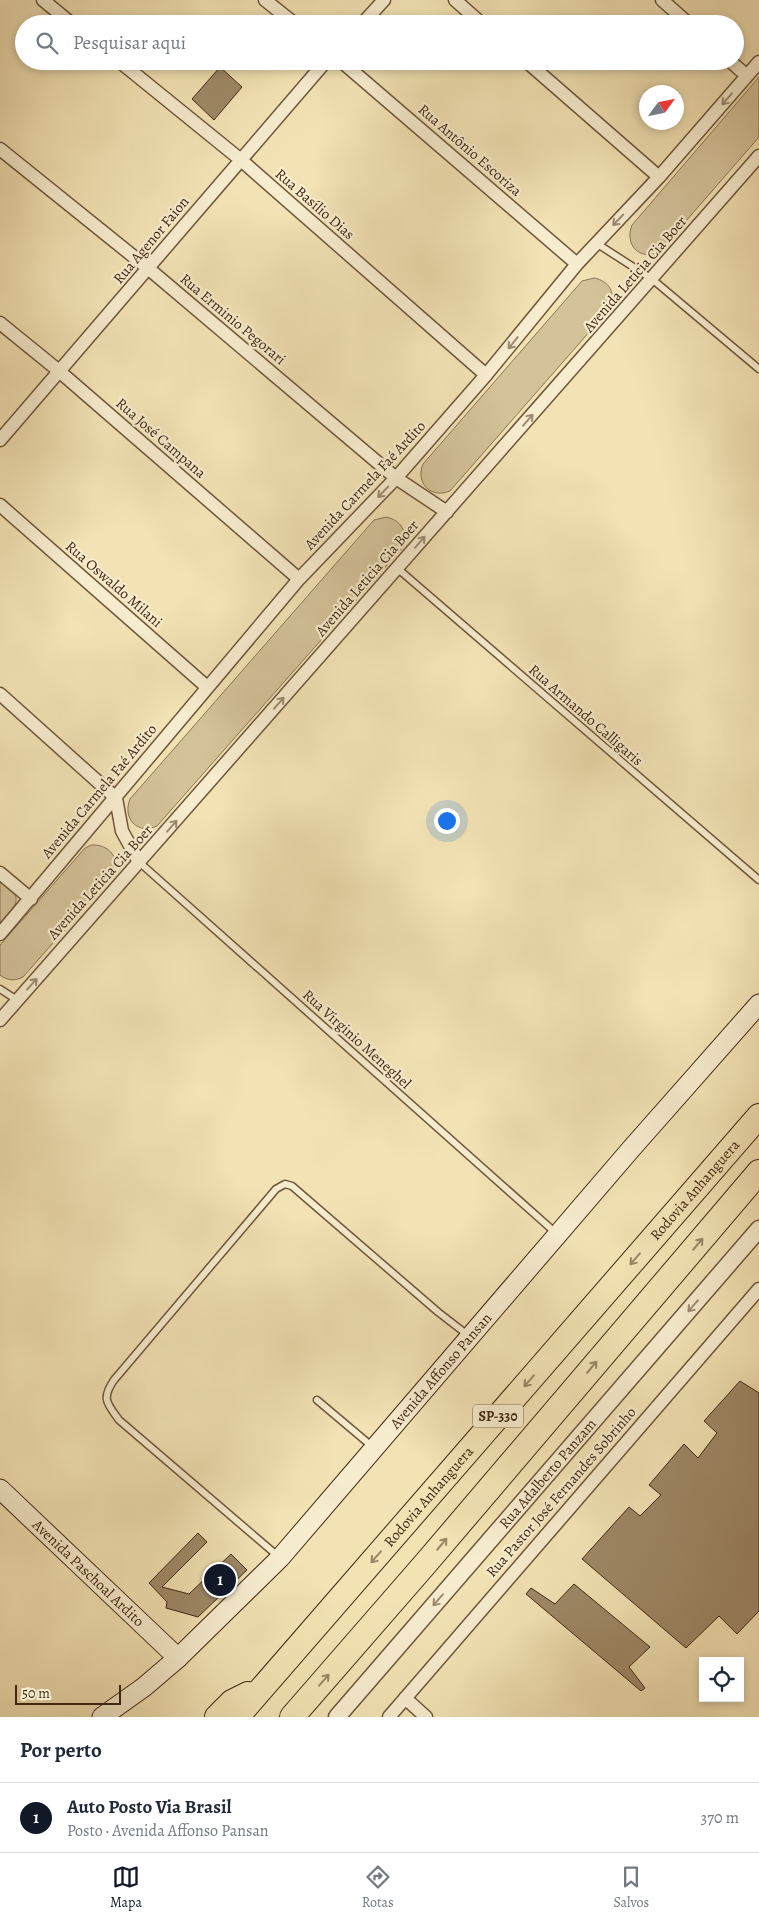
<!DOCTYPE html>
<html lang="pt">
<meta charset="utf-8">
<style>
:root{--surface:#fff;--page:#f2f2f3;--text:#1f2937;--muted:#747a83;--line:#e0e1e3;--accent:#111827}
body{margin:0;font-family:Alegreya,serif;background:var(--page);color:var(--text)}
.controls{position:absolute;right:15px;bottom:15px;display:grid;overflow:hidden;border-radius:0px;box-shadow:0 2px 8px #0003}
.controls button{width:45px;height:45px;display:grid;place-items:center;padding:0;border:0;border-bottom:1px solid var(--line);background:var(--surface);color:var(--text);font:25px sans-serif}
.compass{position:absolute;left:639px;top:85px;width:45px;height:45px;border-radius:50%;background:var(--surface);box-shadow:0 2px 8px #0003;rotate:57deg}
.scale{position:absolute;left:15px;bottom:12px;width:106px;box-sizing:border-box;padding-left:5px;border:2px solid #422813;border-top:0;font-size:14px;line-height:18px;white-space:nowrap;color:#422813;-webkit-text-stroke:4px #f7ecce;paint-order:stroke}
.you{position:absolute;left:446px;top:820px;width:18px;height:18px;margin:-12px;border:4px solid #fff;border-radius:50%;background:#1a73e8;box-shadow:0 0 0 8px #1a73e833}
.badge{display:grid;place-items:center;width:32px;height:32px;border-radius:50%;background:var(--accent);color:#fff;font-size:16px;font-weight:700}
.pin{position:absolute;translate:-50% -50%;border:2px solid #fff;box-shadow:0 1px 5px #0006}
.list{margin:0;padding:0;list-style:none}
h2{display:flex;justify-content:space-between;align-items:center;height:65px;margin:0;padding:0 20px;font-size:21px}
h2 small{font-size:16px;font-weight:400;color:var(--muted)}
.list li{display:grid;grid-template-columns:32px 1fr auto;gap:15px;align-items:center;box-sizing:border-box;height:70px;padding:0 20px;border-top:1px solid var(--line)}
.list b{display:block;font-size:19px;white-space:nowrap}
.list p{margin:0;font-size:16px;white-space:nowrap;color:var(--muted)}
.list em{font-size:16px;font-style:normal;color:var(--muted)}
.icon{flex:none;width:28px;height:28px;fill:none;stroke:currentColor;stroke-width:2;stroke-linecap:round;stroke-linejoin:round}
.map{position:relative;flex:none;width:759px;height:1717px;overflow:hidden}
.search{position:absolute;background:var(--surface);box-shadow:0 2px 8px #0003;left:15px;right:15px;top:15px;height:55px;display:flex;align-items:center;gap:12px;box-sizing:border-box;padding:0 18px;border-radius:28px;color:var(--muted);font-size:19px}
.sheet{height:135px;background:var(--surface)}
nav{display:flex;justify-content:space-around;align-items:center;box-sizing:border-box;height:70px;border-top:1px solid var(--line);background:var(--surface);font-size:14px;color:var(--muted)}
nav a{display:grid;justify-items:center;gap:2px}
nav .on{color:var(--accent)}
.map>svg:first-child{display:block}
</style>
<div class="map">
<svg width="759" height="1717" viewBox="0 0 759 1717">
<rect width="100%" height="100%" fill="#f2e2b4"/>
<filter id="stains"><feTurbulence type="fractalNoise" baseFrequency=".004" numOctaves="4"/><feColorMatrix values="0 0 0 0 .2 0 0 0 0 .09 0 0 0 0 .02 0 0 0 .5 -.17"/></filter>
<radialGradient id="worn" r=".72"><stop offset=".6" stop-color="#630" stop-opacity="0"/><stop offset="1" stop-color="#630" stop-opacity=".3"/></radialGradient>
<path fill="#d4c299" stroke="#8b7556" d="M759,77V137L659,252C640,261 624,245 632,225Z
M594,278C609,281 615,292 612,306L450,491C431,499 415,483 423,464L582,281Z
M386,517C401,520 407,531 404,546L157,826C138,835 122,819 130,799L374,520Z
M91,845C108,844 119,856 115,873L23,977C15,981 8,981 0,975V945L85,848Z
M0,879C24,899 19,902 0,923Z"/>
<path fill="#9e8967" stroke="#422813" d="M220,67L242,87L214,120L192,99Z
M740,1381L759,1393V1611L737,1634L719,1616L686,1648L582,1559L629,1507L640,1516L661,1495L649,1485L684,1444L698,1458L717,1433L704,1421Z
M198,1533L207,1542L162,1587L189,1594L231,1554L247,1570L198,1617L166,1608L167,1602L149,1583Z
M574,1584L650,1647L629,1667L645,1688L641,1691L526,1594L531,1588L555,1604Z"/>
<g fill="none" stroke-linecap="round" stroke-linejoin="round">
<g stroke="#6e563b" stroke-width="9">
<path id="service" d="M596,243L652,279L759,369
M397,568L759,880
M139,862L557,1234
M0,989L17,1000
M317,1400L374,1448
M279,1557L119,1420C107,1403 101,1399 114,1380L276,1189L285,1184L292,1186L438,1312L469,1336"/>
</g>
<g stroke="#6e563b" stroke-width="15">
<path id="minor" d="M43,0L72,24
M265,0L295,24
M455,0L482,24
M662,0L689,24
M362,24L384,0
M119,61L241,160L486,375
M341,61L577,264
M526,61L659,177
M730,61L747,76
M0,149L149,269L396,478L447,512
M0,323L59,371L299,579
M0,440L326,61
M0,505L207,687
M0,694L116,798L122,831L139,862
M0,873L31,899
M0,934L299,579L396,478L486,375L577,264L659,177L759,62
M0,1020L759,156
M405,1698L426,1717
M389,1717L759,1289"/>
</g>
<g stroke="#6e563b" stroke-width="19">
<g id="tertiary">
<path id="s1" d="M337,1717L759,1229"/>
</g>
</g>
<g stroke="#422813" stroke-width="21">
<g id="secondary">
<path id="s2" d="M0,1489L178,1658"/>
<path id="s3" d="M102,1717L144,1687L178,1658L280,1558L631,1149L759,1004"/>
</g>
</g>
<g stroke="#422813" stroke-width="26">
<g id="motorway">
<path d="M217,1717L232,1702L248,1694"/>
<path id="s4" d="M237,1717L759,1116"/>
<path d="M292,1717L426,1563L759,1172"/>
</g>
</g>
<use href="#service" stroke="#f7ecce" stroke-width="6"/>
<use href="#minor" stroke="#f7ecce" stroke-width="12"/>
<use href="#tertiary" stroke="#f7ecce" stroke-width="16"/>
<use href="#secondary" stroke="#f7ecce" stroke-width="19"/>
<use href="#motorway" stroke="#f2e2b4" stroke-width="24"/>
</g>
<defs><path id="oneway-shaft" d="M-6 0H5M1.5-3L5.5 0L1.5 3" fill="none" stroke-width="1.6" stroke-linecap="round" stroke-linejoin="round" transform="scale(1.25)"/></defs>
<g stroke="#9c8a70">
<use href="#oneway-shaft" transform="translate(727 99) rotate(131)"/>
<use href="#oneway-shaft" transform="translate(618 220) rotate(134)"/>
<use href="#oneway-shaft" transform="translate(513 343) rotate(129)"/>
<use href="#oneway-shaft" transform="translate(528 420) rotate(-49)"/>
<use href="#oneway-shaft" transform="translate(383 492) rotate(134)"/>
<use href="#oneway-shaft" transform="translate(420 542) rotate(-49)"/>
<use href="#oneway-shaft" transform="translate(279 703) rotate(-49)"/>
<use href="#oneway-shaft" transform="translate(172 826) rotate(-49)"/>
<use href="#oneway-shaft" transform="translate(32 984) rotate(-48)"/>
<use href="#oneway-shaft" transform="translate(693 1306) rotate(131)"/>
<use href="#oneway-shaft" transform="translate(438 1600) rotate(131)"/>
</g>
<g stroke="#9a8564">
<use href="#oneway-shaft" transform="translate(698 1244) rotate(-50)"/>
<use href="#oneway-shaft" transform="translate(635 1259) rotate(131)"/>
<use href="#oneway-shaft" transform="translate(592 1367) rotate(-50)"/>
<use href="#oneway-shaft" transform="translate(529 1381) rotate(131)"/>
<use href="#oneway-shaft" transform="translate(442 1544) rotate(-50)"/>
<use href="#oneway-shaft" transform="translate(376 1557) rotate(131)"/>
<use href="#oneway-shaft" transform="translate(324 1680) rotate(-49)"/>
</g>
<g text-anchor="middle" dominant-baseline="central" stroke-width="4.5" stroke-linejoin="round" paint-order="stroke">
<rect fill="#f7ecce" stroke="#78634b" stroke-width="1" x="473" y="1404.5" width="50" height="23" rx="4"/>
<g font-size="14" font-weight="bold" fill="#422813">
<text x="498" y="1416">SP-330</text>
</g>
<g font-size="15" fill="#422813" stroke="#f7ecce">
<text transform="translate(470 150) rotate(41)">Rua Antônio Escoriza</text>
<text transform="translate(315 204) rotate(41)">Rua Basílio Dias</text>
<text transform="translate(151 240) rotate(-50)">Rua Agenor Faion</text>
<text transform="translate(635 274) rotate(-49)">Avenida Leticia Cia Boer</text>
<text transform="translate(233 319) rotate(40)">Rua Erminio Pegorari</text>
<text transform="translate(161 438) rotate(41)">Rua José Campana</text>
<text transform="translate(365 485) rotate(-47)">Avenida Carmela Faé Ardito</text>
<text transform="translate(367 578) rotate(-49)">Avenida Leticia Cia Boer</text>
<text transform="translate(114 584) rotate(41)">Rua Oswaldo Milani</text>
<text transform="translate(586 715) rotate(41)">Rua Armando Calligaris</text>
<text transform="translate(99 791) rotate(-50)">Avenida Carmela Faé Ardito</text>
<text transform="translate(100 882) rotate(-48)">Avenida Leticia Cia Boer</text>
<text transform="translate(357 1039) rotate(42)">Rua Virginio Meneghel</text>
<text stroke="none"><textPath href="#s4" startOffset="698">Rodovia Anhanguera</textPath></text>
<text stroke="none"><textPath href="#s3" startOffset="486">Avenida Affonso Pansan</textPath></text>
<text stroke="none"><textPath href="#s1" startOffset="322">Rua Adalberto Panzam</textPath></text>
<text transform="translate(561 1492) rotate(-49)">Rua Pastor José Fernandes Sobrinho</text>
<text stroke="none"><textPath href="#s4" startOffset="292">Rodovia Anhanguera</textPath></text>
<text stroke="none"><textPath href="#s2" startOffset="122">Avenida Paschoal Ardito</textPath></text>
</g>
</g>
<rect width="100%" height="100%" filter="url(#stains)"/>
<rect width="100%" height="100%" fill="url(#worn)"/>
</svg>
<div class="controls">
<button><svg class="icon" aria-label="locate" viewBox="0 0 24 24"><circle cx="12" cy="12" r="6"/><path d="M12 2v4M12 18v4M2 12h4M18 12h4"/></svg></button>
</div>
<svg class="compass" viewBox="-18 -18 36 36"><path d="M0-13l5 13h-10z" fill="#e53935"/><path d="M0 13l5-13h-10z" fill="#747a83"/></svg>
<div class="scale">50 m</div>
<div class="you"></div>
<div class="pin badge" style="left:220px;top:1580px">1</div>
<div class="search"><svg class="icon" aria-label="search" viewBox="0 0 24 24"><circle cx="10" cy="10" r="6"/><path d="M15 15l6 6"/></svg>Pesquisar aqui</div>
</div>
<section class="sheet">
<h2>Por perto<small></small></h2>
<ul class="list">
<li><span class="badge">1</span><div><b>Auto Posto Via Brasil</b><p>Posto · Avenida Affonso Pansan</p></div><em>370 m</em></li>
</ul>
</section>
<nav>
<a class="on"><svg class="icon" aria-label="map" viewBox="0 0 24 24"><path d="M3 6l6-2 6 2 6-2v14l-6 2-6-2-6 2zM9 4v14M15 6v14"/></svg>Mapa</a>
<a><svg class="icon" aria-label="directions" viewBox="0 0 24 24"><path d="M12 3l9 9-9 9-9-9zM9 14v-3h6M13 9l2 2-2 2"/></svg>Rotas</a>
<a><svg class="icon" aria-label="saved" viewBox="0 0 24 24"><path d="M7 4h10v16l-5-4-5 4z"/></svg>Salvos</a>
</nav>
